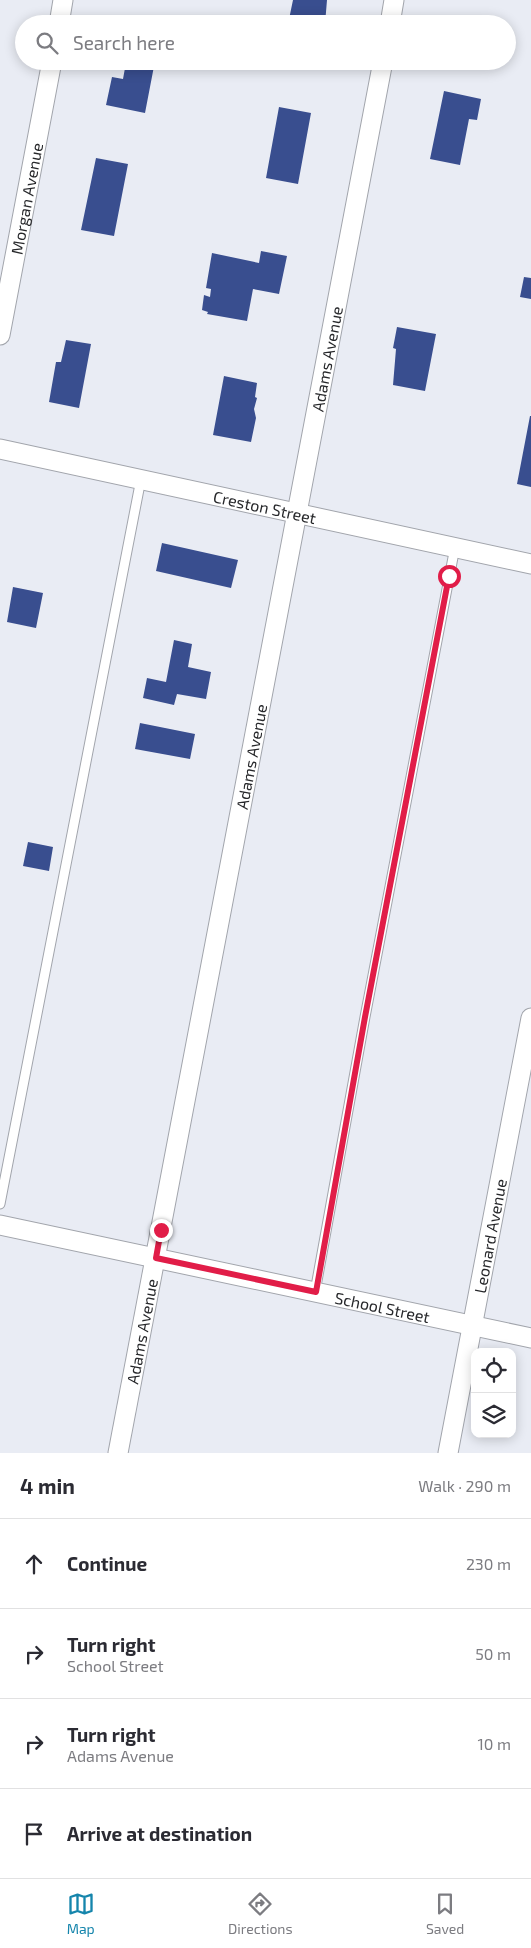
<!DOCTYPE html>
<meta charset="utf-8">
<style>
:root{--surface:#fff;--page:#f2f2f3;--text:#2b2b33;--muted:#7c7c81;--line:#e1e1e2;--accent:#1585ac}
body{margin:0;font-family:"Exo 2",sans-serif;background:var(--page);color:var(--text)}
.controls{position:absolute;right:15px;bottom:15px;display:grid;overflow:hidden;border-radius:10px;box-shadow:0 2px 12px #0003}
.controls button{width:45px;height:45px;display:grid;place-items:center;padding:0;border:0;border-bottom:1px solid var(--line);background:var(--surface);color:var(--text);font:25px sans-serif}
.stop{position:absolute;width:15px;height:15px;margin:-11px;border:4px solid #e11d48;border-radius:50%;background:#fff}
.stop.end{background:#e11d48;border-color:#fff;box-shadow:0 1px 5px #0008}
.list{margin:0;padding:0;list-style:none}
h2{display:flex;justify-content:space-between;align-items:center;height:65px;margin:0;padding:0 20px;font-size:21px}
h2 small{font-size:16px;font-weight:400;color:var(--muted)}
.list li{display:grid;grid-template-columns:32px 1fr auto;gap:15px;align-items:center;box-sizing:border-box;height:90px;padding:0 20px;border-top:1px solid var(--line)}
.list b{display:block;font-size:19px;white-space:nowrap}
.list p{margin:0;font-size:16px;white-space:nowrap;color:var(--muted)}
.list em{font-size:16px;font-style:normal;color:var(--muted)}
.icon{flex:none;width:28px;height:28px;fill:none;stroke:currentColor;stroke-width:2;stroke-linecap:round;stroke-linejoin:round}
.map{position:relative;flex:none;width:531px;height:1453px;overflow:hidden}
.search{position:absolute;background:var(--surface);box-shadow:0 2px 12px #0003;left:15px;right:15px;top:15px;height:55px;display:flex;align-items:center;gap:12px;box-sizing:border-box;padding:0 18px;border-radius:28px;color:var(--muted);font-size:19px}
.sheet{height:425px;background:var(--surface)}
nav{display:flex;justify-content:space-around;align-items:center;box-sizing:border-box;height:70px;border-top:1px solid var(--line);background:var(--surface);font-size:14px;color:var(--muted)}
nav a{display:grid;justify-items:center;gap:2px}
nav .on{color:var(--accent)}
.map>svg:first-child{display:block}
</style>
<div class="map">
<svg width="531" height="1453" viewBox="0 0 531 1453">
<rect width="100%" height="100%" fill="#e9ecf4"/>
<path fill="#394e8f" d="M293,0H327L325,24H288Z
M115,61H155L145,113L106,105L112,77L123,79L125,68L115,66Z
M444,91L481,99L477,120L469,119L460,165L430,159Z
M279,107L311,113L298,184L266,178Z
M96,158L128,164L114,236L81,230Z
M261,251L287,256L279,294L253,289L247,321L207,314L208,312L202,310L204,295L210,297L211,289L206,288L212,253L259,263Z
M524,277L531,278V299L520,297Z
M397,327L436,334L425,391L393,385L396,349L393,348Z
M66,340L91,344L79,408L49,402L56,362H61Z
M224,376L257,383L255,397L257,398L254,409L256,418L251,442L213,435Z
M530,416H531V487L517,484Z
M162,543L238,560L231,588L156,571Z
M13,587L43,593L36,628L7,622Z
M174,640L192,644L188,667L211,672L206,699L177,694L174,705L143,698L147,678L166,682Z
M140,723L195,734L190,759L135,749Z
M28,842L53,847L49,871L23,866Z"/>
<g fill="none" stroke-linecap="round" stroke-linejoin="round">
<g stroke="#a2a5ac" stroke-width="11">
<path id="lane" d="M0,1204L141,479
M315,1292L365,1017L455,547"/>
</g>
<g stroke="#a2a5ac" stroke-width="21">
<g id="street">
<path d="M59,24L63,0"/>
<path d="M390,24L394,0"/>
<path id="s1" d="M0,335L52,61"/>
<path id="s2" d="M0,449L531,564"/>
<path id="s3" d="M0,1225L531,1338"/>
<path id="s4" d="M118,1453L383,61"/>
<path id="s5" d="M448,1453L531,1018"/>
</g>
</g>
<use href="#lane" stroke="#fff" stroke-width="9"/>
<use href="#street" stroke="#fff" stroke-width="19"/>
</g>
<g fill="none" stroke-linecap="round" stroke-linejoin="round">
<path stroke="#e11d48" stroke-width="6" d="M161,1230L156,1258L316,1292L365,1017L449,576"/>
</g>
<g text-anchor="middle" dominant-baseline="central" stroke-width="5" stroke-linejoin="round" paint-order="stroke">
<g font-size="16" fill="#27282b" stroke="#f8fafe">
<text stroke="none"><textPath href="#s1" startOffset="139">Morgan Avenue</textPath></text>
<text stroke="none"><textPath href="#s4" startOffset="1114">Adams Avenue</textPath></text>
<text stroke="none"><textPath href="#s2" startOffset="271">Creston Street</textPath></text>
<text stroke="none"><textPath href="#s4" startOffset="709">Adams Avenue</textPath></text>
<text stroke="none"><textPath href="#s5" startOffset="221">Leonard Avenue</textPath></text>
<text stroke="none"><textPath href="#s3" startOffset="391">School Street</textPath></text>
<text stroke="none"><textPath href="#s4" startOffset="124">Adams Avenue</textPath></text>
</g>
</g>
</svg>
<div class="controls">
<button><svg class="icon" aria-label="locate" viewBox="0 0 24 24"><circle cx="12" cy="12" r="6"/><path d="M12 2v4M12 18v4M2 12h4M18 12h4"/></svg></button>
<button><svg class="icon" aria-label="layers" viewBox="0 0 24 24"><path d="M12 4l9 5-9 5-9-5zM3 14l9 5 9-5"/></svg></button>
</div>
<div class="stop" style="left:449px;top:576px"></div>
<div class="stop end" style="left:161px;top:1230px"></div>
<div class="search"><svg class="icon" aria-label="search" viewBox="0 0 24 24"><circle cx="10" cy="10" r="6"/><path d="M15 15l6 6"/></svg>Search here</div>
</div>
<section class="sheet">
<h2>4 min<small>Walk · 290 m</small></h2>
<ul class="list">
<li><svg class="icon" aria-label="ahead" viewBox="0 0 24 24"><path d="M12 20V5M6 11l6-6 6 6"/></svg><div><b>Continue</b></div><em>230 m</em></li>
<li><svg class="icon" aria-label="right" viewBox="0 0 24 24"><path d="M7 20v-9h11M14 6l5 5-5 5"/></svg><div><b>Turn right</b><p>School Street</p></div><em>50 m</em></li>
<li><svg class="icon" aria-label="right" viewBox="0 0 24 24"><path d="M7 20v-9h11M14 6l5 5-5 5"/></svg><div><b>Turn right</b><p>Adams Avenue</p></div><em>10 m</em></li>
<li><svg class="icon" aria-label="arrive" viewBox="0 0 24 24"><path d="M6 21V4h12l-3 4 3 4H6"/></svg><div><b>Arrive at destination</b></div></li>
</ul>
</section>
<nav>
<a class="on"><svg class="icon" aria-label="map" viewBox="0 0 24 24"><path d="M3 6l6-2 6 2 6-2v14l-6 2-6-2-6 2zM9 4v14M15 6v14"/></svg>Map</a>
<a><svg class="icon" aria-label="directions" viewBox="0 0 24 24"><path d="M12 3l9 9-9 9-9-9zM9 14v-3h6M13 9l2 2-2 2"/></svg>Directions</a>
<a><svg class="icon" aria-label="saved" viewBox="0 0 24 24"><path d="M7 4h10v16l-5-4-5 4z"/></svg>Saved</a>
</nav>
